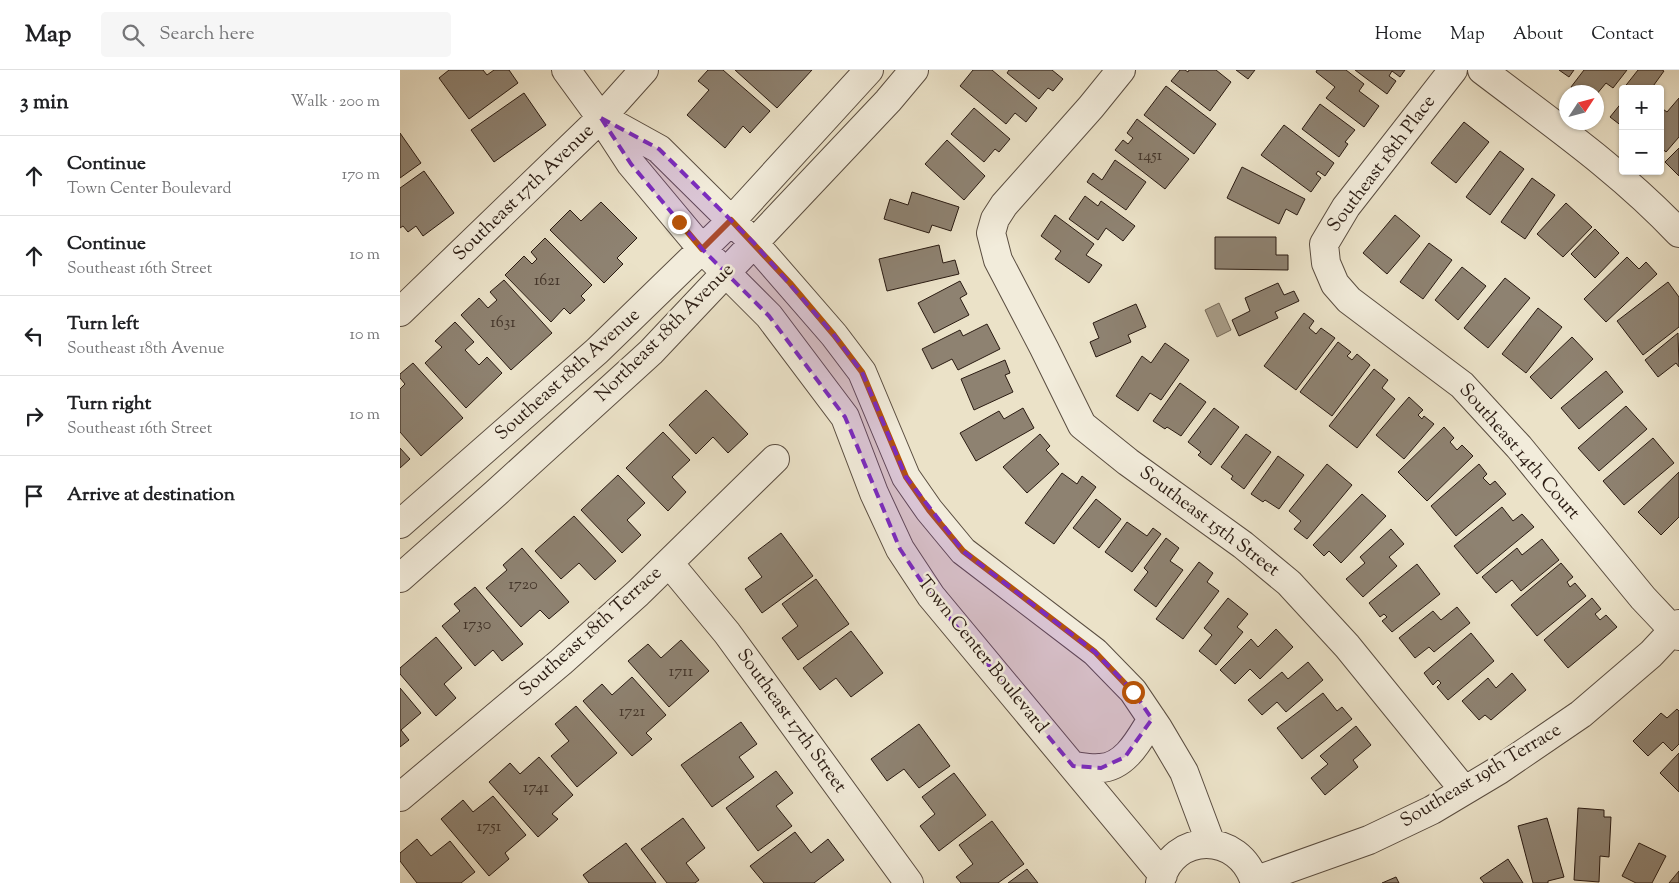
<!DOCTYPE html>
<meta charset="utf-8">
<style>
:root{--surface:#fff;--page:#f6f6f6;--text:#202124;--muted:#757577;--line:#e0e0e0}
body{margin:0;font-family:"Sorts Mill Goudy",serif;background:var(--page);color:var(--text)}
.controls{position:absolute;right:15px;top:15px;display:grid;overflow:hidden;border-radius:5px;box-shadow:0 1px 4px #0004}
.controls button{width:45px;height:45px;display:grid;place-items:center;padding:0;border:0;border-bottom:1px solid var(--line);background:var(--surface);color:var(--text);font:25px sans-serif}
.compass{position:absolute;left:1159px;top:15px;width:45px;height:45px;border-radius:50%;background:var(--surface);box-shadow:0 1px 4px #0004;rotate:54deg}
.stop{position:absolute;width:15px;height:15px;margin:-11px;border:4px solid #b45309;border-radius:50%;background:#fff}
.stop.end{background:#b45309;border-color:#fff;box-shadow:0 1px 5px #0008}
.list{margin:0;padding:0;list-style:none}
h2{display:flex;justify-content:space-between;align-items:center;height:65px;margin:0;padding:0 20px;font-size:21px}
h2 small{font-size:16px;font-weight:400;color:var(--muted)}
.list li{display:grid;grid-template-columns:32px 1fr auto;gap:15px;align-items:center;box-sizing:border-box;height:80px;padding:0 20px;border-top:1px solid var(--line)}
.list b{display:block;font-size:19px;white-space:nowrap}
.list p{margin:0;font-size:16px;white-space:nowrap;color:var(--muted)}
.list em{font-size:16px;font-style:normal;color:var(--muted)}
.icon{flex:none;width:28px;height:28px;fill:none;stroke:currentColor;stroke-width:2;stroke-linecap:round;stroke-linejoin:round}
.map{position:relative;flex:none;width:1279px;height:813px;overflow:hidden}
header{display:flex;align-items:center;gap:30px;box-sizing:border-box;height:70px;padding:0 25px;background:var(--surface);border-bottom:1px solid var(--line)}
header strong{font-size:24px}
nav{display:flex;gap:28px;margin-inline-start:auto;font-size:18px}
.search{width:350px;height:45px;background:var(--page);display:flex;align-items:center;gap:12px;box-sizing:border-box;padding:0 18px;border-radius:5px;color:var(--muted);font-size:19px}
main{display:flex}
aside{flex:1;background:var(--surface)}
.map>svg:first-child{display:block}
</style>
<header>
<strong>Map</strong>
<div class="search"><svg class="icon" aria-label="search" viewBox="0 0 24 24"><circle cx="10" cy="10" r="6"/><path d="M15 15l6 6"/></svg>Search here</div>
<nav><a>Home</a><a>Map</a><a>About</a><a>Contact</a></nav>
</header>
<main>
<aside>
<h2>3 min<small>Walk · 200 m</small></h2>
<ul class="list">
<li><svg class="icon" aria-label="ahead" viewBox="0 0 24 24"><path d="M12 20V5M6 11l6-6 6 6"/></svg><div><b>Continue</b><p>Town Center Boulevard</p></div><em>170 m</em></li>
<li><svg class="icon" aria-label="ahead" viewBox="0 0 24 24"><path d="M12 20V5M6 11l6-6 6 6"/></svg><div><b>Continue</b><p>Southeast 16th Street</p></div><em>10 m</em></li>
<li><svg class="icon" aria-label="left" viewBox="0 0 24 24"><path d="M17 20v-9H6M10 6l-5 5 5 5"/></svg><div><b>Turn left</b><p>Southeast 18th Avenue</p></div><em>10 m</em></li>
<li><svg class="icon" aria-label="right" viewBox="0 0 24 24"><path d="M7 20v-9h11M14 6l5 5-5 5"/></svg><div><b>Turn right</b><p>Southeast 16th Street</p></div><em>10 m</em></li>
<li><svg class="icon" aria-label="arrive" viewBox="0 0 24 24"><path d="M6 21V4h12l-3 4 3 4H6"/></svg><div><b>Arrive at destination</b></div></li>
</ul>
</aside>
<div class="map">
<svg width="1279" height="813" viewBox="0 0 1279 813">
<rect width="100%" height="100%" fill="#ebe2c8"/>
<filter id="stains"><feTurbulence type="fractalNoise" baseFrequency=".004" numOctaves="4"/><feColorMatrix values="0 0 0 0 .2 0 0 0 0 .09 0 0 0 0 .02 0 0 0 .5 -.17"/></filter>
<radialGradient id="worn" r=".72"><stop offset=".6" stop-color="#630" stop-opacity="0"/><stop offset="1" stop-color="#630" stop-opacity=".3"/></radialGradient>
<path fill="#a99e8a" stroke="#766a5a" d="M819,233L831,260L817,267L805,240Z"/>
<path fill="#8e8271" stroke="#2a1b12" d="M49,0H83L87,5L94,0H109L118,13L69,49L39,8Z
M308,0H323L370,41L350,63L343,56L325,78L287,45L309,20L298,11Z
M335,0H412L377,38Z
M573,0H592L637,38L626,52L615,43L606,54L560,16Z
M609,0H652L663,9L653,21L648,18L639,29L607,3Z
M780,0H785L788,2L789,0H816L831,12L810,41L771,11Z
M836,0H855L848,9Z
M917,0H946L964,14L959,21L979,36L964,57L926,28L935,17L916,2Z
M955,0H1005L1000,7L992,1L989,6L996,11L987,24Z
M1159,0H1174L1169,7Z
M1184,0H1227L1213,18L1206,13L1196,25V22H1178L1171,17Z
M1238,0H1262L1264,1L1251,19H1223Z
M766,16L816,54L794,84L744,45Z
M124,23L146,55L94,92L71,60Z
M1279,28V67L1266,82L1260,77V37L1267,42Z
M1223,31V57L1210,47Z
M920,34L955,60L945,72L948,74L939,87L902,59Z
M574,38L610,69L599,82L595,79L584,92L551,64Z
M737,49L789,89L765,119L715,80L723,70L728,74L733,68L727,63Z
M1064,52L1089,72L1056,113L1031,93Z
M884,55L934,93L925,106L918,101L916,104L921,108L911,122L861,85Z
M0,63L21,93L0,108Z
M547,70L585,106L564,130L525,94Z
M1279,78V106L1265,92Z
M1100,81L1124,99L1090,145L1066,127Z
M715,90L746,112L726,140L687,112L693,103L702,110Z
M842,97L905,129L897,145L886,139L879,154L827,128Z
M24,101L54,143L23,166L16,156L8,162L3,156L0,158V118Z
M1132,108L1155,125L1125,169L1101,152Z
M512,122L559,137L551,161L532,155L529,163L484,149L490,129L508,135Z
M685,126L698,136L701,131L735,156L723,171L706,158L698,170L669,149Z
M201,132L237,168L217,188L223,194L204,213L150,160L170,140L181,151Z
M1166,133L1192,157L1163,187L1137,164Z
M655,145L694,174L686,185L702,195L689,213L655,189L661,181L641,166Z
M995,145L1020,166L987,204L963,183Z
M1195,159L1219,183L1195,208L1171,184Z
M815,167H876V185H888V200L815,199Z
M145,168L192,215L181,226L185,230L170,244L164,238L151,252L105,205L124,186L132,194L137,189L131,182Z
M1029,173L1052,190L1023,229L1000,212Z
M539,175L543,193L555,190L559,204L487,221L479,189Z
M1227,187L1239,199L1246,192L1257,204L1206,252L1184,229Z
M1062,197L1086,216L1058,250L1035,230Z
M1105,208L1130,228L1088,278L1064,258Z
M104,210L152,263L111,300L61,245L79,228L88,238L97,230L90,222Z
M560,211L567,224L560,228L569,245L534,263L518,233Z
M1268,212L1279,227V257L1243,285L1217,251Z
M878,213L884,225L894,221L899,231L875,242L878,248L839,266L832,250L850,241L845,228Z
M736,234L746,257L728,265L731,272L696,287L690,272L699,268L693,253Z
M1138,238L1162,257L1126,303L1102,284Z
M904,243L914,251L909,258L916,264L921,258L935,268L896,320L864,296Z
M55,252L74,272L65,280L79,295L87,287L102,303L66,338L25,293L42,277L35,271Z
M587,254L600,279L558,300L552,289L532,299L522,279L560,260L563,266Z
M1278,263L1279,297L1276,293L1258,307L1245,290Z
M1172,267L1193,289L1151,329L1130,307Z
M938,272L951,282L947,286L952,290L957,284L970,295L932,346L900,322Z
M765,273L789,290L761,330L750,323L738,341L716,326L742,286L751,293Z
M605,290L610,303L605,305L613,322L574,340L561,309Z
M13,293L63,348L21,386L0,362V319L5,314L0,308V304Z
M974,299L988,310L982,318L995,329L957,378L929,356Z
M1206,301L1223,322L1179,359L1161,338Z
M780,313L806,332L781,366L767,357L765,359L753,351Z
M306,320L348,364L328,383L313,367L296,384L269,355Z
M1009,327L1023,340L1018,345L1022,349L1024,346L1034,354L1004,389L976,365Z
M1226,336L1247,359L1199,401L1178,378Z
M623,338L634,358L576,391L560,363L599,341L604,349Z
M814,338L839,357L811,395L798,385L801,382L788,372Z
M1044,357L1054,368L1050,372L1057,380L1062,375L1073,386L1027,431L998,402Z
M263,362L290,390L272,407L286,422L268,441L226,398Z
M640,364L650,376L646,380L659,394L627,423L603,397Z
M846,364L871,382L844,419L831,409L833,406L821,397Z
M1253,368L1274,393L1224,435L1203,411Z
M0,378L10,389L0,398Z
M878,386L904,405L879,439L865,430L863,432L851,424Z
M927,394L952,415L907,469L894,459L901,451L889,441Z
M1079,394L1087,404L1083,408L1090,415L1095,411L1106,424L1056,466L1031,436Z
M1279,402V447L1261,465L1238,442Z
M662,403L677,414L682,406L696,417L654,474L625,453Z
M218,405L245,433L227,450L241,465L222,483L181,440Z
M962,424L986,446L941,493L929,481L924,486L913,475Z
M696,429L721,449L699,478L673,458Z
M1102,437L1113,451L1122,444L1134,457L1077,504L1054,476Z
M174,446L216,491L195,510L179,493L161,509L135,481Z
M727,452L747,466L753,458L761,464L732,502L705,482Z
M991,459L1004,474L989,487L997,496L963,527L946,509L965,493L960,487Z
M381,463L413,506L362,543L345,519L362,507L348,488Z
M766,468L779,478L770,491L783,500L756,537L734,520L748,502L744,498Z
M1142,469L1159,490L1121,521L1112,510L1096,523L1082,507L1117,478L1122,485Z
M122,478L169,532L149,549L140,540L121,557L86,518L107,500L103,495Z
M799,492L813,503L807,512L819,521L783,569L756,549Z
M1161,493L1173,507L1167,512L1170,517L1175,513L1186,526L1137,566L1111,535Z
M1017,494L1040,524L992,562L982,551L987,547L984,544L980,547L969,533Z
M416,509L449,554L398,590L382,568L398,556L382,534Z
M75,517L123,574L102,591L93,580L75,596L42,556L60,541L54,534Z
M828,528L848,544L837,557L843,562L816,595L799,581L812,565L804,558Z
M1192,528L1201,539L1195,544L1200,550L1206,545L1217,557L1168,598L1144,570Z
M1057,537L1070,553L1034,582L1029,577L1015,588L999,568L1033,541L1041,550Z
M876,559L893,577L860,609L850,599L835,614L820,600L851,569L858,577Z
M451,561L483,603L451,627L436,608L420,620L403,598Z
M1071,563L1094,591L1048,630L1037,617L1041,613L1038,610L1033,615L1024,603Z
M36,567L62,598L44,614L56,628L36,646L0,604V598Z
M281,570L309,601L269,637L228,591L248,574L261,588Z
M908,592L923,610L886,642L877,632L862,645L848,630L882,602L888,609Z
M1112,603L1126,620L1091,650L1085,645L1079,650L1062,631L1088,608L1096,618Z
M232,607L266,645L246,663L252,669L232,686L183,631L202,614L212,625Z
M0,618L21,643L1,660L9,670L0,677Z
M923,623L937,641L942,637L952,649L902,689L877,658Z
M176,636L217,683L177,717L151,686L169,671L155,654Z
M1277,639L1279,641V674L1272,681L1263,672L1248,686L1233,671L1261,643L1267,648Z
M341,652L357,674L339,687L354,707L312,737L281,695Z
M519,654L550,696L519,718L504,699L487,711L471,689Z
M956,656L971,675L953,690L958,697L925,725L911,708L928,694L920,686Z
M1279,683V722L1260,703Z
M139,687L173,725L152,744L158,749L138,767L89,712L110,693L120,704Z
M376,701L393,723L376,736L392,756L358,781L326,738Z
M554,703L586,745L539,781L520,756L535,744L522,727Z
M93,726L126,765L105,783L109,789L89,806L41,749L63,730L73,742Z
M1178,738L1204,740V747H1211L1209,787L1200,786L1199,812L1174,810Z
M283,748L305,778L286,793L299,810L295,813H267L241,779Z
M1147,748L1164,807L1148,811V813H1133L1118,756Z
M592,751L624,794L598,813H561L556,807L573,794L559,775Z
M395,762L411,783L428,769L444,790L414,813H364L350,796Z
M17,769L31,786L50,771L75,802L61,813H17L0,791V783Z
M226,773L256,813H189L183,805Z
M1239,773L1266,786L1252,813H1236L1222,806Z
M1108,789L1123,813H1084L1080,808Z
M627,799L638,813H608Z
M1279,801V813H1269Z
M996,807L999,813H982Z"/>
<g fill="none" stroke-linecap="round" stroke-linejoin="round">
<g stroke="#5a4d40" stroke-width="30">
<path id="minor" d="M166,0L201,48L231,94L302,179L369,246L445,347L474,423L500,479L531,526L763,805
M721,0L691,37L604,135L595,149L591,163L598,190L644,278L682,355L728,392L843,475L889,513L947,576L1064,720
M1053,0L946,137L924,174L926,193L935,214L949,230L1062,315L1119,377L1243,528L1279,566
M1082,0C1150,52 1221,101 1279,163
M203,48L259,79L354,173L434,265L462,302L506,407L529,440L563,481L695,582L733,621L758,658L784,702L811,774
M0,242L201,48L244,0
M0,454L197,281L331,151L469,0
M269,493L327,563L509,813
M0,508L96,423L251,282L488,31L514,0
M673,696C682,697 691,699 700,698C726,697 740,668 752,649
M0,727L161,592L238,523L375,389
M854,811L969,770L1032,740L1099,700L1181,644L1251,584L1279,554
M760,813C772,761 840,761 855,813"/>
</g>
<use href="#minor" stroke="#f2ecdb" stroke-width="28"/>
</g>
<g fill="none" stroke-linecap="round" stroke-linejoin="round">
<path stroke="#b45309" stroke-width="6" d="M279,152L302,179L331,150L390,213L434,265L462,302L506,407L529,440L563,481L695,582L733,622"/>
</g>
<path fill="#7b2cbf" fill-opacity="0.2" stroke="#7b2cbf" stroke-width="4" stroke-dasharray="10 6" stroke-linejoin="round" d="M201,48L259,79L354,173L434,265L462,302L506,407L563,481L695,582L733,621L752,649L725,687L701,698L673,696L531,526L500,479L445,347L369,246L302,179L231,94Z"/>
<g text-anchor="middle" dominant-baseline="central" stroke-width="5" stroke-linejoin="round" paint-order="stroke">
<g font-size="16" fill="#43352a">
<text x="750" y="86">1451</text>
<text x="147" y="211">1621</text>
<text x="103" y="253">1631</text>
<text x="123" y="515">1720</text>
<text x="77" y="555">1730</text>
<text x="281" y="602">1711</text>
<text x="232" y="642">1721</text>
<text x="136" y="718">1741</text>
<text x="89" y="757">1751</text>
</g>
<g font-size="19" fill="#2a1b12" stroke="#f2ecdb">
<text transform="translate(982 94) rotate(-53)">Southeast 18th Place</text>
<text transform="translate(124 123) rotate(-44)">Southeast 17th Avenue</text>
<text transform="translate(265 263) rotate(-45)">Northeast 18th Avenue</text>
<text transform="translate(168 305) rotate(-42)">Southeast 18th Avenue</text>
<text transform="translate(1119 382) rotate(49)">Southeast 14th Court</text>
<text transform="translate(809 452) rotate(37)">Southeast 15th Street</text>
<text transform="translate(191 562) rotate(-42)">Southeast 18th Terrace</text>
<text transform="translate(582 585) rotate(51)">Town Center Boulevard</text>
<text transform="translate(391 651) rotate(54)">Southeast 17th Street</text>
<text transform="translate(1081 706) rotate(-31)">Southeast 19th Terrace</text>
</g>
</g>
<rect width="100%" height="100%" filter="url(#stains)"/>
<rect width="100%" height="100%" fill="url(#worn)"/>
</svg>
<div class="controls">
<button>+</button>
<button>−</button>
</div>
<svg class="compass" viewBox="-18 -18 36 36"><path d="M0-13l5 13h-10z" fill="#e53935"/><path d="M0 13l5-13h-10z" fill="#757577"/></svg>
<div class="stop" style="left:733px;top:622px"></div>
<div class="stop end" style="left:279px;top:152px"></div>
</div>
</main>
